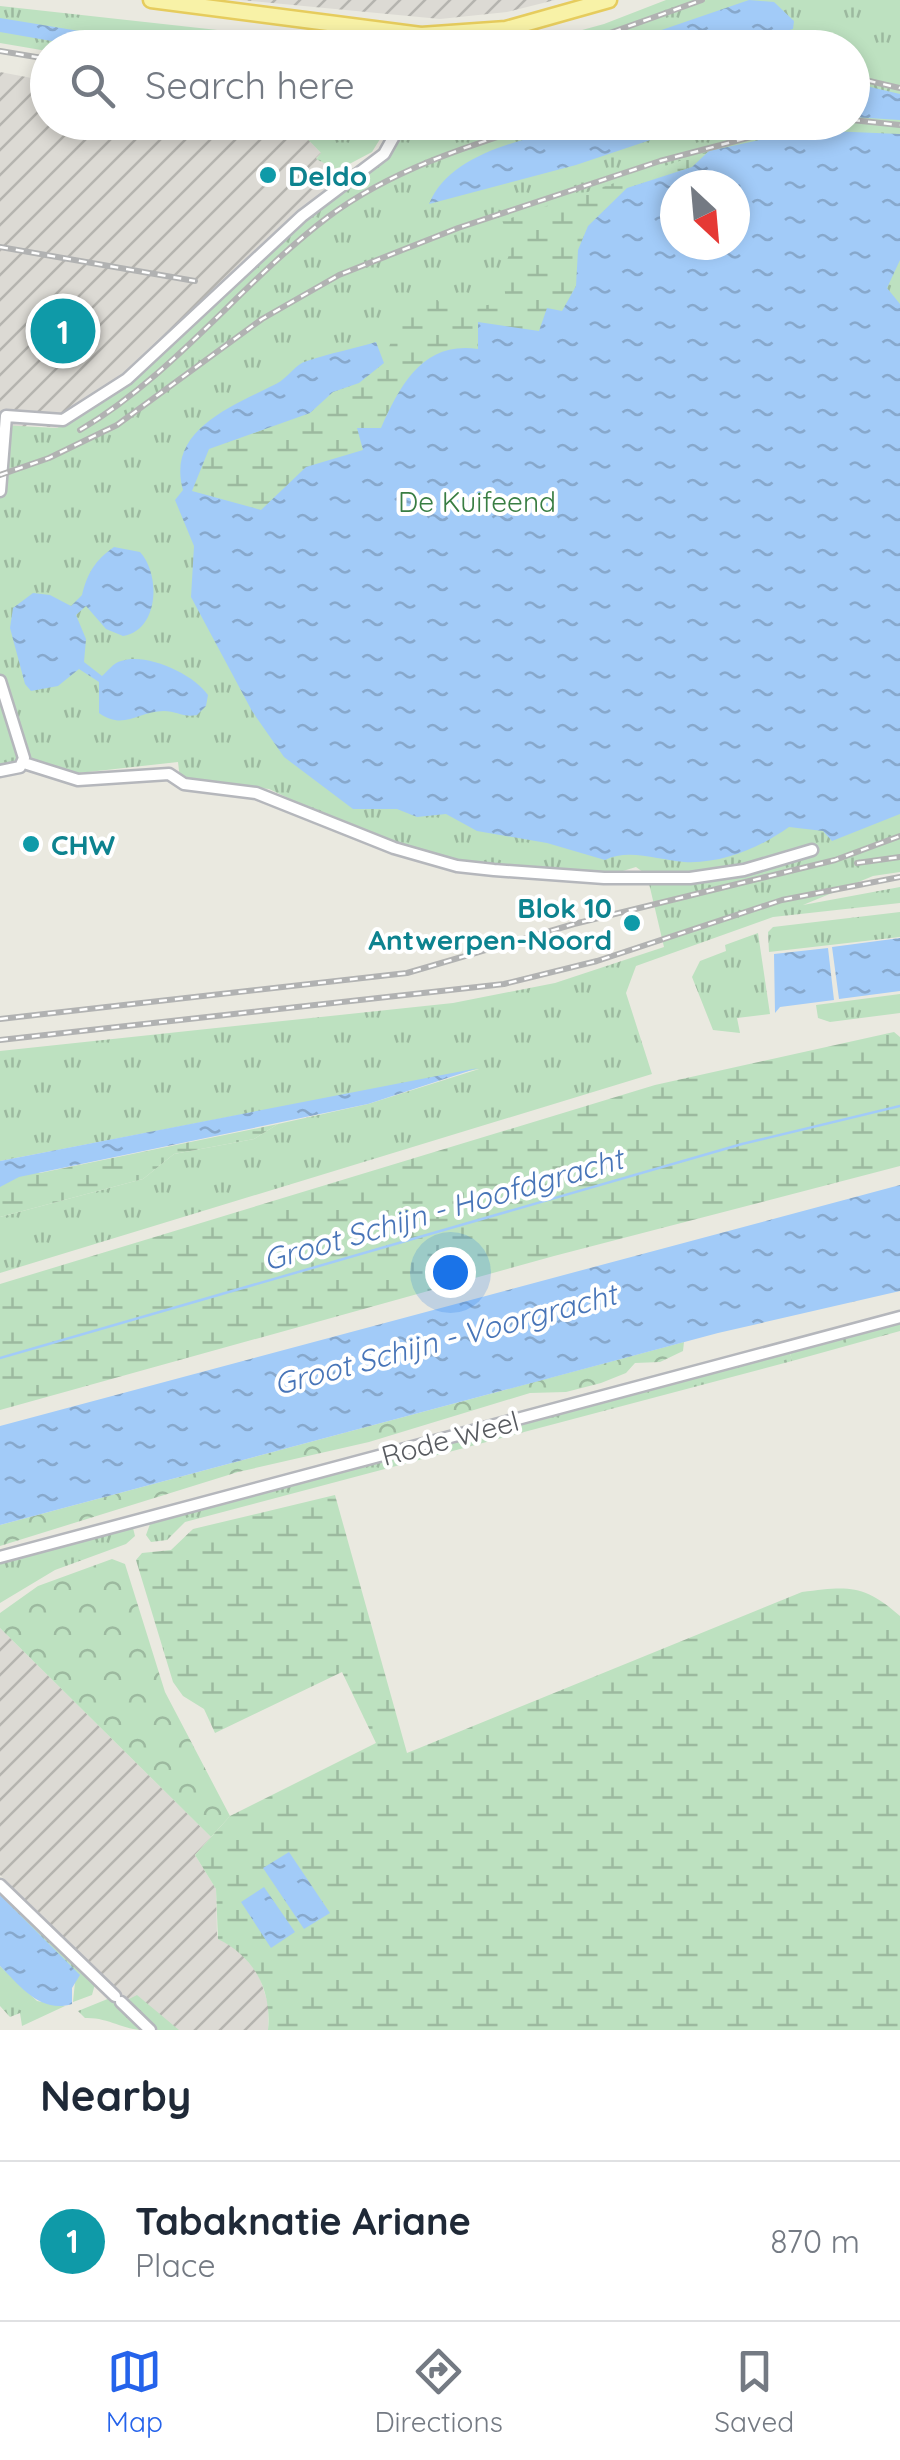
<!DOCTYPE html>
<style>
:root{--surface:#fff;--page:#f6f6f7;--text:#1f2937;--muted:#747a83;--line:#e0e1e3;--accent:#2563eb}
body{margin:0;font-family:Quicksand,sans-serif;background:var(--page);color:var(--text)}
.compass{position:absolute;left:660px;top:170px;width:90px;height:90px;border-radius:50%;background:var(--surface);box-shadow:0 5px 15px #0003;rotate:154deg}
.you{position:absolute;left:450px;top:1272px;width:35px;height:35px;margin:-25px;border:8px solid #fff;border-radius:50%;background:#1a73e8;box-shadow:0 0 0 15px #1a73e833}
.badge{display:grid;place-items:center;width:65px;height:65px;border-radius:50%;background:var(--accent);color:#fff;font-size:32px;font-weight:700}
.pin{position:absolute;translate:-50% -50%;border:5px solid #fff;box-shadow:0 2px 10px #0006}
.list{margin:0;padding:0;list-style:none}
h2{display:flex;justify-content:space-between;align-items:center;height:130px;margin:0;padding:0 40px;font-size:42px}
h2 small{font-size:32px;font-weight:400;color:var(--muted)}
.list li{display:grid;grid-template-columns:65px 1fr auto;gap:30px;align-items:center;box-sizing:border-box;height:160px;padding:0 40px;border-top:2px solid var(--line)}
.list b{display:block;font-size:38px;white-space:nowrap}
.list p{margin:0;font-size:32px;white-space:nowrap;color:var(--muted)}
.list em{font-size:32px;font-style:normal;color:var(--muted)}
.icon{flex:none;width:55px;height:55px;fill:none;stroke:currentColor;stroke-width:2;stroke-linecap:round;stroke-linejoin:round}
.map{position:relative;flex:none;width:900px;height:2030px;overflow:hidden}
.search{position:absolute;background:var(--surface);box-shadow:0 5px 15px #0003;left:30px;right:30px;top:30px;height:110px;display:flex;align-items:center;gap:25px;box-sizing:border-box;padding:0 35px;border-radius:55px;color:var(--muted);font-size:38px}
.sheet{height:290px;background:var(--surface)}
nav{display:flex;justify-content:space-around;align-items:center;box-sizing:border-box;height:140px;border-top:2px solid var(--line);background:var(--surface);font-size:28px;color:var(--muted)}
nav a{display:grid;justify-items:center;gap:5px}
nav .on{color:var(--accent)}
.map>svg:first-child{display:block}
</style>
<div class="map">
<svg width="900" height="2030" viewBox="0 0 900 2030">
<defs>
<pattern id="industrial-furrows" width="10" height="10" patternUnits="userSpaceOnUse" patternTransform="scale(2.5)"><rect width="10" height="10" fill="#dcdad4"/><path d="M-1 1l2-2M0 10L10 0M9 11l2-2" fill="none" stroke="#b5b4af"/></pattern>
<pattern id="grass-tufts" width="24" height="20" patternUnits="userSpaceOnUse" patternTransform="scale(2.5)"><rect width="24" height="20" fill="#bde1c0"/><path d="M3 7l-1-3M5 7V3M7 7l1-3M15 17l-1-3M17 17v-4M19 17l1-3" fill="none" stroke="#9cb99f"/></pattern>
<pattern id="forest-crowns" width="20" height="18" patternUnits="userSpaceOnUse" patternTransform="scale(2.5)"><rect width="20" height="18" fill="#bde1c0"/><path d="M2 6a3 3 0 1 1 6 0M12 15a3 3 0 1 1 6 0" fill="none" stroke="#9cb99f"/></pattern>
<pattern id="wetland-marsh" width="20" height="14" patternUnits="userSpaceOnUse" patternTransform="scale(2.5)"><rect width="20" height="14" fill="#bde1c0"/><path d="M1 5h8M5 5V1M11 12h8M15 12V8" fill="none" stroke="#9cb99f"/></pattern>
<pattern id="water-ripples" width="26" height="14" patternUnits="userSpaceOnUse" patternTransform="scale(2.5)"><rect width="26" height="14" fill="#a2cbf8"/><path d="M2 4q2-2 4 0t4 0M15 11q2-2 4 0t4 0" fill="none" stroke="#87a8cc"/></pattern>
</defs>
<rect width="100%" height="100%" fill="#eae9e0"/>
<path fill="url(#industrial-furrows)" d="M240,0H555L507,12L440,19Z
M0,72L47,81L48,122L292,123L321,153L316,158L338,170L348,189L304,221L123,386L57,428L28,424L0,461Z
M0,1628L211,1837L195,1855L216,1889L217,1936L240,1950L259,1976L268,2003V2030H158L0,1875Z"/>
<path fill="url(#grass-tufts)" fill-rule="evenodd" d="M666,0H900V872L873,876L803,905L900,887V903L773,917L636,966L626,993L652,1074L0,1273V1217L143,1179L174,1154L254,1139L278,1124L368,1104L479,1069L0,1161V1051L453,1003L555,983L664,947L647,875L636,867L613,874L438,858L358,831L269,789L180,779L178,762L70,774L27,756L0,767V425L57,428L123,386L304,221L389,158L410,123L852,122V48L520,47L604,24ZM675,185H735V245H675Z
M0,6L372,47L48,48L47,51L0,43Z
M292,123H390L372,152L338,170L316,159L321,153Z
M900,912V937L769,952L768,932L773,927Z
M758,933L770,1014L737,1018L740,1033L713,1030L692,977L700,961L726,951L725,945Z
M900,994V1013L830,1022L818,1018L816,1005Z
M790,1352L792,1361L185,1522L167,1540L151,1542L146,1535L150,1524Z
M133,1528L135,1536L126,1544L55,1570L0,1603V1563Z
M0,1889L95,1984L92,1995L73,2002L75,1982L0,1895Z
M0,1966L37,2001L65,2006L22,2026L20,2013L10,2017L0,2006Z
M137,1995L179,2030H158L127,2000Z
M110,1998L144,2030C123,2030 108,2017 85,2018L78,2011Z"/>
<path fill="url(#forest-crowns)" d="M900,1322V1331L792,1361L790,1352Z
M684,1342L683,1351L660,1362L635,1363L626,1373L601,1383L566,1392L530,1393L369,1442L238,1472L0,1546V1525Z
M112,1559L125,1564L165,1692L230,1816L211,1837L0,1628V1613L38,1586Z"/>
<path fill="url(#wetland-marsh)" d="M709,151L692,167L627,188L588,226L578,250L576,286L562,311L539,332L479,323V349L410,380L363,450L331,458L261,510L192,491L209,449L310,413L333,392L359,383L384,363L398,319L419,296L431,292L444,308L452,297L469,307L506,303L503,272L513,243L502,221Z
M894,1032L900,1037V1166L554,1256L0,1410V1284L655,1085Z
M278,1124L254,1139L174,1154L143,1179L0,1217V1161L40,1173Z
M335,1495L407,1753L802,1592C848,1586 864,1584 900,1616V2030H268C272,1989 254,1957 218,1939L216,1889L195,1855L230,1816L376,1743L342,1672L215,1733L204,1709L183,1696L173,1682L136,1560L142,1553L171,1550L193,1529Z"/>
<path fill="url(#water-ripples)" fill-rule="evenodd" d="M749,0L774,2L794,21L793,29L734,47H612Z
M0,18L177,47H86L0,32Z
M853,83L900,94V120L853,117Z
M588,123H701L576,165L429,204C452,148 536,138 588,123Z
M805,130L900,134V260L887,288L900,304V814L832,841L823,831L789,827C759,848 723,864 684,862C659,860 628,848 605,860L547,843L477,831L446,814L417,817L397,809H353L284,757L252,711L191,597L194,546L175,500L183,490C166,430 232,406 276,384C288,378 295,364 307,361C330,353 353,349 376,342L384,363L359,383L333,392L310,413L209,449L192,491L261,510L306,467L363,450L357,428H381C401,383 424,341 478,349V322L539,331L547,308L562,311L576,286L578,250L588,226L627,188L692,167L709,151ZM675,185H735V245H675Z
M114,547L140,552C161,575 159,630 123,636L106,629L86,606L76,615L86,639L84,662L102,676C108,671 113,663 121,661C146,652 194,674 208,695L206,706L197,715C184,718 176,711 164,711C138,711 124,731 99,713V682L79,669L58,686L31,691L25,684L10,628L13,608L33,593L50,595L71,606L82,595C87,574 95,560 114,547Z
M900,938V991L839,999L832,947Z
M828,948L834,1000L780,1007L775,1013L774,954Z
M478,1068L368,1104L19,1177L0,1187V1161Z
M900,1185V1291L718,1333L0,1525V1426Z
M289,1852L330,1913L304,1929L263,1868Z
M264,1887L295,1932L271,1948L241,1902Z
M0,1895L80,1975L72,1988V2004C41,2014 20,1986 0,1966Z"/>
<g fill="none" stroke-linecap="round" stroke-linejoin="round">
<path stroke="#a2cbf8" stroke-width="2.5" d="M0,1358L742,1144L900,1106"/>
<g stroke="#b5b7bc" stroke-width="15">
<path id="minor" d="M0,491L6,416L63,420L127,379L302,216L384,154L402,122
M0,681L24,758L20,767L0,771
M24,763L78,780L169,774L184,784L256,793L394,848L457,866L494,870L604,878H690L744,870L812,850
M0,1557L900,1317
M0,1885L115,1996
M121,2002L150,2030"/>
</g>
<g stroke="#e6cc5d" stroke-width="19">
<path id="major" d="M151,0L421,35L506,29L609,0"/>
</g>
<use href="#minor" stroke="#fff" stroke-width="10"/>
<use href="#major" stroke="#f8f2a7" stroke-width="14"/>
<g stroke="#b1b2b2" stroke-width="6">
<path id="rail" d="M568,48L702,0
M0,51L48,59
M852,77L900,88
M852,120L900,125
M0,247L195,281
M80,430C175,374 241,283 328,217C393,169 468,146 544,122
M0,475L49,458L117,425L262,319L339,275L458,228L660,161L808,122
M857,863L900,857
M0,1019L407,973L574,924L835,860L900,836
M0,1040L504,984L597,961L782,900L900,877"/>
</g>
<use href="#rail" stroke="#fff" stroke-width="2.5" stroke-dasharray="8" stroke-linecap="butt"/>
</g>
<g fill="#0f9aa8" stroke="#fff" stroke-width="4">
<circle cx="268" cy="175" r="10"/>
<circle cx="31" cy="844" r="10"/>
<circle cx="632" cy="923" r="10"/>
</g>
<g text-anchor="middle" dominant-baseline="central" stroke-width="8" stroke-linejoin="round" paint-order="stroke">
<g font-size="28" font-weight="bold" fill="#0d838f" stroke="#fff" text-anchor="start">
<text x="288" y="175">Deldo</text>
<text x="51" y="844">CHW</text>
<text x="612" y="907" text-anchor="end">Blok 10<tspan x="612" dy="32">Antwerpen-Noord</tspan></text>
</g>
<g font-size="28" fill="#397e43" stroke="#fff">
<text x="477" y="501">De Kuifeend</text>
</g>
<g font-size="28" fill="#585b60" stroke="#fff">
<text transform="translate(450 1438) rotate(-15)">Rode Weel</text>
</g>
<g font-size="30" font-style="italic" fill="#4875b8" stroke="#fff">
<text transform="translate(443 1209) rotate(-16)">Groot Schijn - Hoofdgracht</text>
<text transform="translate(445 1339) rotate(-15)">Groot Schijn - Voorgracht</text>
</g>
</g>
</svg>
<svg class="compass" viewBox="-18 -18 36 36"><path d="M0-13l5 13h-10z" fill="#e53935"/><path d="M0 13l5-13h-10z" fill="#747a83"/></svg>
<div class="you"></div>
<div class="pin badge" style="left:63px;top:331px;background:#0f9aa8">1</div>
<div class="search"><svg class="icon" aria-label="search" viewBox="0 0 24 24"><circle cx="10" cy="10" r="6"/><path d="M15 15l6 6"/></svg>Search here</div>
</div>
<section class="sheet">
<h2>Nearby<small></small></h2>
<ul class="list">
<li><span class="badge" style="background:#0f9aa8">1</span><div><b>Tabaknatie Ariane</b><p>Place</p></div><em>870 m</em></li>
</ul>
</section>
<nav>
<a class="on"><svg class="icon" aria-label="map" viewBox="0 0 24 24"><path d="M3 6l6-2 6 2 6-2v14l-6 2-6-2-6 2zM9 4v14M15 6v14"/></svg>Map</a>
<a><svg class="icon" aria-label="directions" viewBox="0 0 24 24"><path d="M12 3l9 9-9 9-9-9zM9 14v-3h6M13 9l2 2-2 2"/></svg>Directions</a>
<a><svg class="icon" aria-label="saved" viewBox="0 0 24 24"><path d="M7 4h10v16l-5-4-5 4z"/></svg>Saved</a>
</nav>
